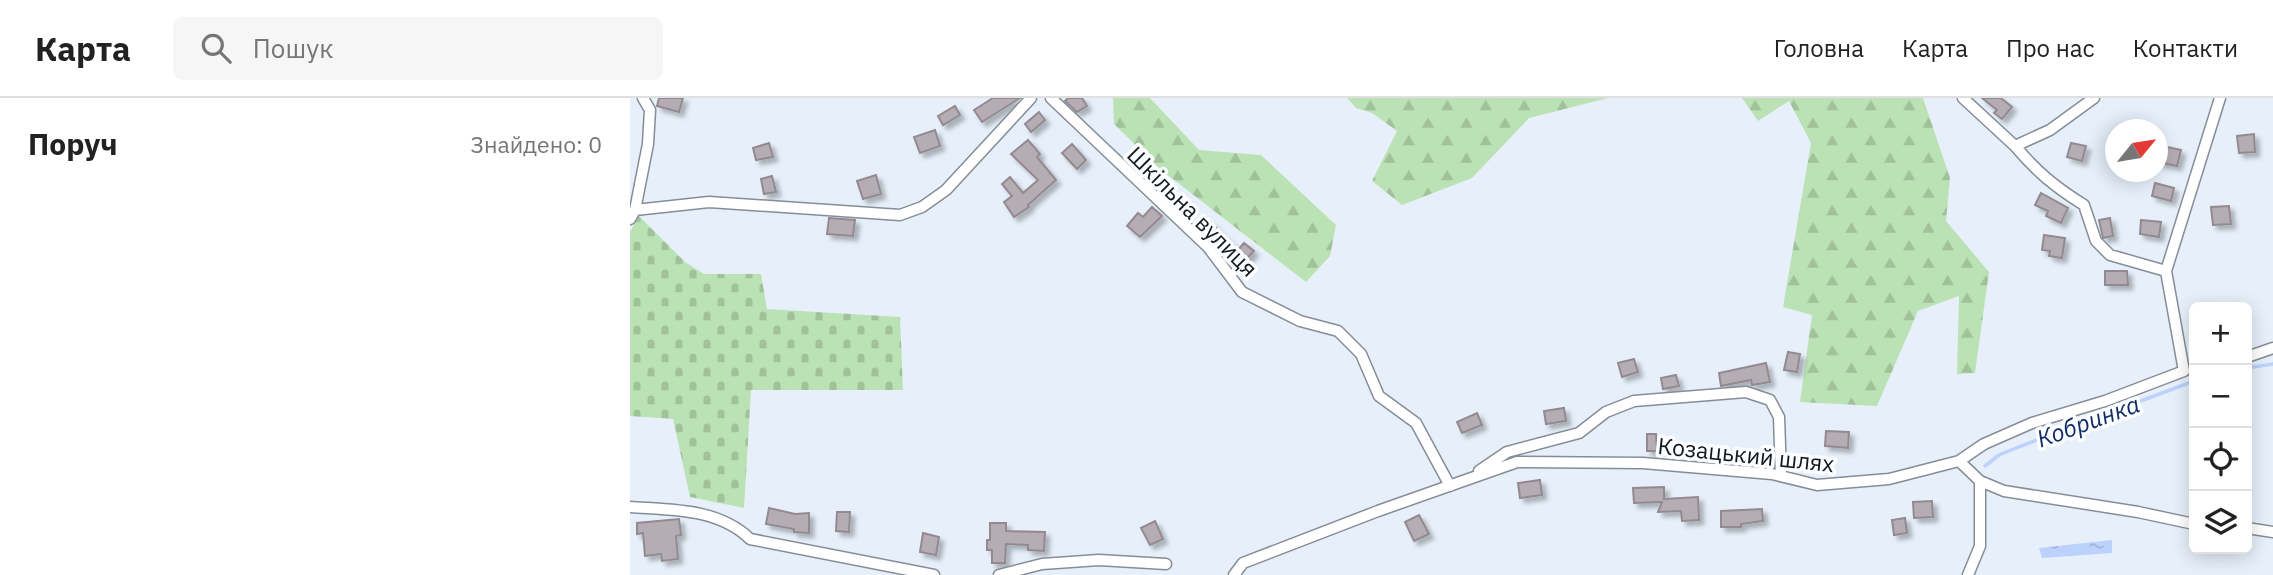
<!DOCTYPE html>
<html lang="uk">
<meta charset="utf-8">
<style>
:root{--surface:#fff;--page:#f6f6f6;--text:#222;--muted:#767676;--line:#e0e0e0}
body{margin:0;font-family:"IBM Plex Sans",sans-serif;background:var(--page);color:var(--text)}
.controls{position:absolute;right:21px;bottom:21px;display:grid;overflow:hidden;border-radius:10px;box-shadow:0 4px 18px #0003}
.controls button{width:63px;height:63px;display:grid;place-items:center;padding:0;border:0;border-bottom:2px solid var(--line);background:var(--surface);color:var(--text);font:35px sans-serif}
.compass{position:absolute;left:1475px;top:21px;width:63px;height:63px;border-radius:50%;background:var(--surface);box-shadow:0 4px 18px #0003;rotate:60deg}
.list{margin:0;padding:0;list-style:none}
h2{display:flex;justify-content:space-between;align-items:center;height:91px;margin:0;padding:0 28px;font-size:30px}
h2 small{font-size:23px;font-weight:400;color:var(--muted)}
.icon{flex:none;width:38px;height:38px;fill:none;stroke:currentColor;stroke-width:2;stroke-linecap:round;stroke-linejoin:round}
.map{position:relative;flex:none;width:1643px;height:477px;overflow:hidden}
header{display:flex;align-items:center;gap:42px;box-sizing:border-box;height:98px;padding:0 35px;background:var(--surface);border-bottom:2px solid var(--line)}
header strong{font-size:33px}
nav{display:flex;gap:38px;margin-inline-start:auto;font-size:24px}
.search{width:490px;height:63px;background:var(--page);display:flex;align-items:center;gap:18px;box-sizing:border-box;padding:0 24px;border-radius:10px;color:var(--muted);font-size:26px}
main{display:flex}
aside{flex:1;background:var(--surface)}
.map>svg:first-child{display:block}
</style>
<header>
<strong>Карта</strong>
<div class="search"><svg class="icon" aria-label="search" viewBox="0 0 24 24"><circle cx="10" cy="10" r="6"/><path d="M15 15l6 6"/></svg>Пошук</div>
<nav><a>Головна</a><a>Карта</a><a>Про нас</a><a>Контакти</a></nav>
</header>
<main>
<aside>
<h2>Поруч<small>Знайдено: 0</small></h2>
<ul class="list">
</ul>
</aside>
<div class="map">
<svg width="1643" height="477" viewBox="0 0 1643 477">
<defs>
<pattern id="forest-firs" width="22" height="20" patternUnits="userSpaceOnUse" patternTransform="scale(1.75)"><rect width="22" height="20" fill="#bbe2b4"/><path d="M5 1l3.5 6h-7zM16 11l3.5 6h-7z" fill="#a0c19a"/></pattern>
<pattern id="cemetery-stones" width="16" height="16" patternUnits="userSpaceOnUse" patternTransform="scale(1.75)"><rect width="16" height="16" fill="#bbe2b4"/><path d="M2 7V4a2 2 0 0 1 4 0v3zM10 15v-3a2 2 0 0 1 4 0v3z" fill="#a0c19a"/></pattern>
<pattern id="water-ripples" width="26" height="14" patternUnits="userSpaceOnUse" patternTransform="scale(1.75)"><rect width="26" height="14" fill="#bcd2fc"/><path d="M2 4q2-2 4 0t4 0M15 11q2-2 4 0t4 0" fill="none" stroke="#a1b4d7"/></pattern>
<filter id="shadow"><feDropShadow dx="4.5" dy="4.5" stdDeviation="2" flood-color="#0004"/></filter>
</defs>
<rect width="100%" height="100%" fill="#e7f0fa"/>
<path fill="url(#forest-firs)" d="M483,0H520L569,52L631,57L706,127L700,158L676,184L530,71L484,26Z
M717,0H978L899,20L842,80L772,107L742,83L767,33L742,15L726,10Z
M1112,0H1293L1320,80L1316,123L1359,174L1345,275L1327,276L1329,198L1288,213L1247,308L1170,304L1182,217L1153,209L1181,45L1159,3L1128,23Z"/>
<path fill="url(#cemetery-stones)" d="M9,118L55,164L74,176H131L137,211L270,219L273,292H121L114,410L60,399L43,321L0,318V134Z"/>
<path fill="url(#water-ripples)" d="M1482,442V455L1412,460L1409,450Z"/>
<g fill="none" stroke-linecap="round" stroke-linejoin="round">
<path stroke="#bcd2fc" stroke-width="3.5" d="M1617,270L1643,266
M1355,368L1369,357L1386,350L1564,283"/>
</g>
<path fill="#b6acb4" stroke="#938a91" stroke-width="2" filter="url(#shadow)" d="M29,0H53L49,14L27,8Z
M363,0H390L352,24L344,12Z
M438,0H452L457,8L447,14L435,3Z
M1352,0H1371L1382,9L1372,21L1364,15L1367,12Z
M325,8L330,17L313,27L308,18Z
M409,14L415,22L401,34L395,26Z
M305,32L310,48L290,55L284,39Z
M1624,36L1625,54L1609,55L1607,38Z
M398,42L410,56L407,59L426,82L398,107L399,109L384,119L374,104L382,98L372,86L380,79L393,95L408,82L381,56Z
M139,45L143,59L126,62L123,50Z
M1441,45L1456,48L1452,63L1437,59Z
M442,46L456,62L447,71L432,55Z
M1528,47L1551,52L1547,68L1528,64Z
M246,77L251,96L233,101L227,83Z
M142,78L146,94L134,96L131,81Z
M1525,85L1544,90L1541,103L1522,98Z
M1411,95L1438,110L1431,125L1416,118L1418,113L1405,107Z
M1599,108L1601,126L1583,127L1581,109Z
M522,109L532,118L510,139L497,128L508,115L513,119Z
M199,120L225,122L223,138L197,136Z
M1480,120L1483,138L1473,140L1469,122Z
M1511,122L1531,124L1529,139L1510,136Z
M579,123L608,152L614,145L624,153L611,167L598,156L596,157L571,133Z
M1414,137L1435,140L1432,160L1419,158L1420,153L1412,152Z
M1475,173H1497L1498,187H1475Z
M1158,254L1170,256L1167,274L1154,272Z
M1004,261L1008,274L992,279L988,265Z
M1136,265L1140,284L1122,287L1121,282L1091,288L1089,275Z
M1046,277L1049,288L1033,291L1031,280Z
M934,310L936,323L916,326L914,313Z
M847,315L852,327L832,335L827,324Z
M1196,333L1219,334L1218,350L1195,348Z
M1017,336H1026L1027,353H1017Z
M910,382L912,397L890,400L888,385Z
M1034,389V401L1068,399L1069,422L1052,423L1051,413L1028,414L1032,404L1004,405L1003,390Z
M1302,403L1303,419L1284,420L1283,404Z
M139,410L165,416L179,415V435L164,434V431L136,426Z
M1132,411L1133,423L1111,426V429H1091V413Z
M207,414H220L219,434L206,433Z
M789,417L799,436L784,443L775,424Z
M1275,420L1277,435L1264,437L1262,422Z
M49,421L51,437L46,438L48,461L32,463L31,456L15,458L13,435L7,436V425Z
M525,423L533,441L520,447L511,430Z
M360,425H376V433L415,434L414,453L398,452V447L376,446L375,465H362V452H357V442H360Z
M293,435L309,439L306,457L290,454Z"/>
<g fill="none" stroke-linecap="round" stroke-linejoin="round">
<g stroke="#858d96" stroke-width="13">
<path id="street" d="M421,0L578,149L612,194L670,223L708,233L731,256L749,298L786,325L820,388
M1333,0L1385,48L1420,32L1464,0
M1385,48C1407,74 1425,89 1454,107L1466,143L1480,157L1536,173
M5,112L18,46L20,12L13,0
M0,121L5,112L79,104L270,117L292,109L316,92L401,0
M1617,259L1643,250
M1329,363L1350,383L1374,393L1508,414L1564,426
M849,373L877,354L949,335L976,314L1004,303L1116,294L1140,302L1149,319L1151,378
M0,409C41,412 88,410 120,441L304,477
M1617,430L1643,434
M369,477L412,466L469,462L536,466
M604,477L613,465L748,413L887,364L1013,365L1142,376L1187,387L1259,381L1329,363L1354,346L1402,325L1475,303L1554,273L1536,173L1590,0
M1338,477L1350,448V383"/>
</g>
<use href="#street" stroke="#fff" stroke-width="10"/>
</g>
<g text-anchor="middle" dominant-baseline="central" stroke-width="7" stroke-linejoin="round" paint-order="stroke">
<g font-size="23" fill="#15181c" stroke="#fbfdff">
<text transform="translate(563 113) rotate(45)">Шкільна вулиця</text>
<text transform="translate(1116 356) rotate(6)">Козацький шлях</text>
</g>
<g font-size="24" font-style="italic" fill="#102c66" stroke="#fbfdff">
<text transform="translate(1458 323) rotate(-20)">Кобринка</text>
</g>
</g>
</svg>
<div class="controls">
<button>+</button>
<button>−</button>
<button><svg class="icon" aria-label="locate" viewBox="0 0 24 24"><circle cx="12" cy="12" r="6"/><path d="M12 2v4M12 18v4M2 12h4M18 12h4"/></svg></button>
<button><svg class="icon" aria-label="layers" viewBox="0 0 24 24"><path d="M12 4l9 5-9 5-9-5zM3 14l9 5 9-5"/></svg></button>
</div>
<svg class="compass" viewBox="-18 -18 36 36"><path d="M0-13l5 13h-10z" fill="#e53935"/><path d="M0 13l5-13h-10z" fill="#767676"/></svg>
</div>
</main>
